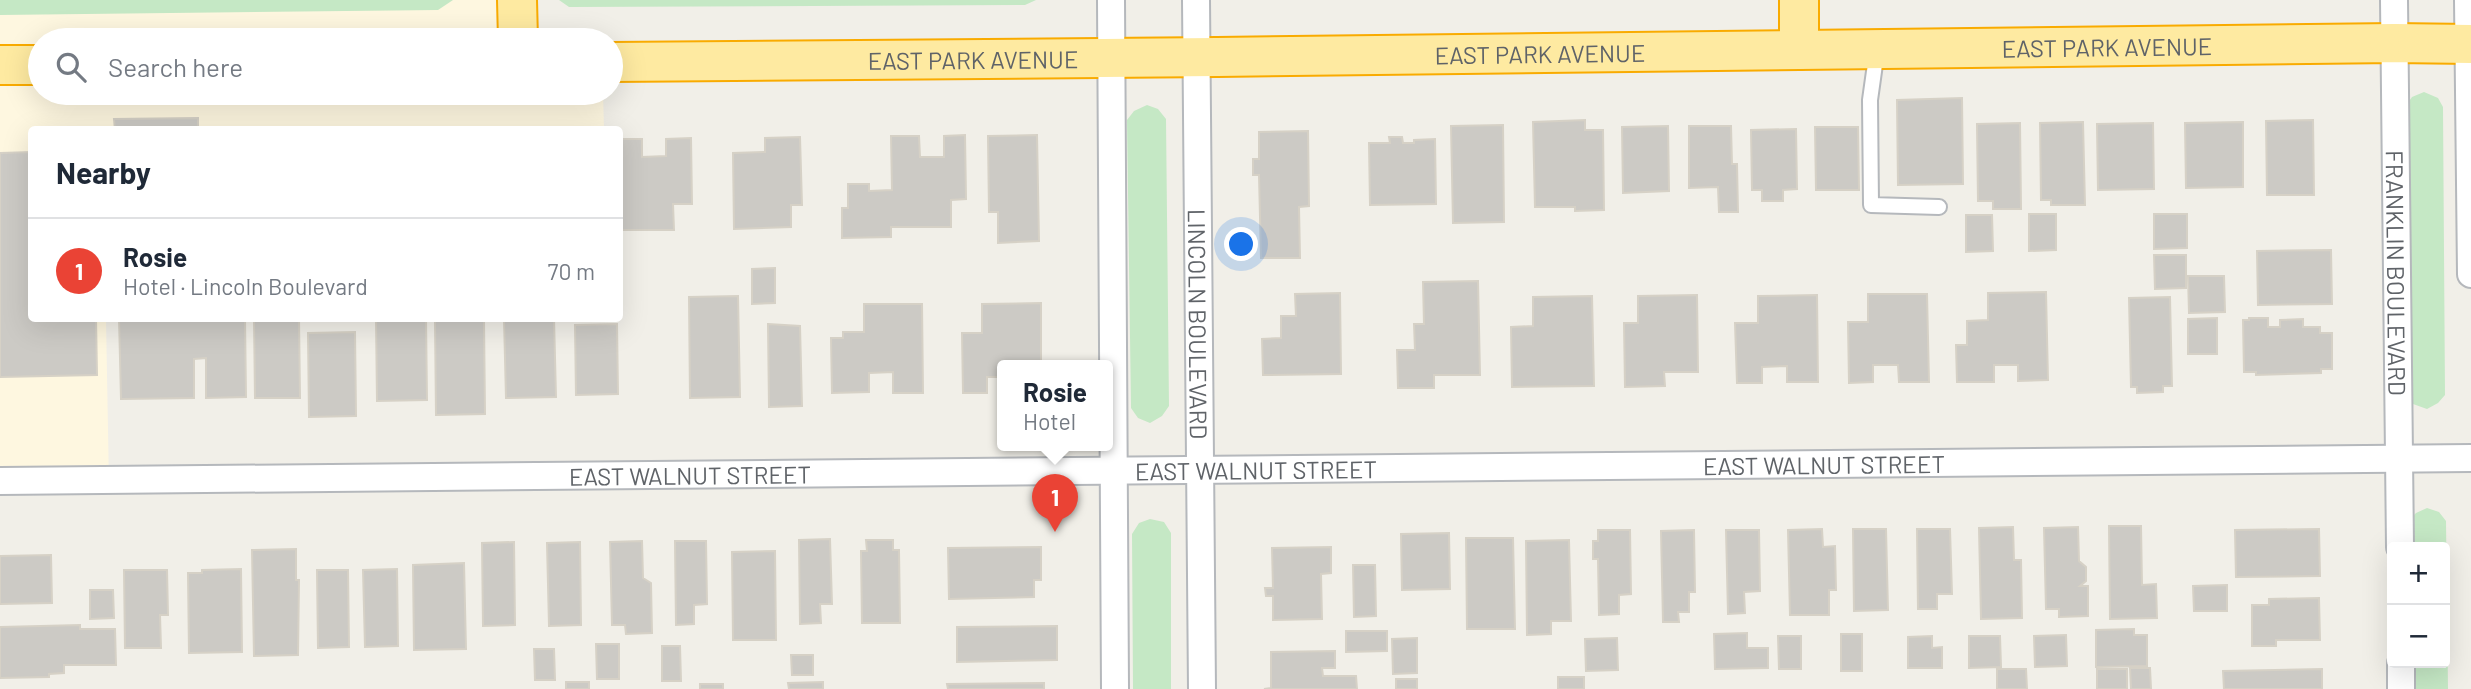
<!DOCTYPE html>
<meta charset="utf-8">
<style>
:root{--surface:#fff;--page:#f6f6f7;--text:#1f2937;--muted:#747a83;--line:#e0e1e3;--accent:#ea4335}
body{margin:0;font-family:Barlow,sans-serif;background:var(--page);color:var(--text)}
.controls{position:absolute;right:21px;bottom:21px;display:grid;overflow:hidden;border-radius:7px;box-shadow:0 7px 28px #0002}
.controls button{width:63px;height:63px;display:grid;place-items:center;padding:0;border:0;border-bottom:2px solid var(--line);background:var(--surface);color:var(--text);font:35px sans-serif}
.you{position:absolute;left:1242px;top:245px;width:24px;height:24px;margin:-18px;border:5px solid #fff;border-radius:50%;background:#1a73e8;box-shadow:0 0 0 10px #1a73e833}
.badge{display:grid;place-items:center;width:46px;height:46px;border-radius:50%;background:var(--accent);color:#fff;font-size:23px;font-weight:700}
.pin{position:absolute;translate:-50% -58px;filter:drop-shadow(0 2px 4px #0008)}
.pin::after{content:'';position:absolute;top:37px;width:24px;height:21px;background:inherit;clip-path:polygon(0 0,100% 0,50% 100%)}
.popup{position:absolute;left:997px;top:360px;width:116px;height:91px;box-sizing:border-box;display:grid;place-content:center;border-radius:7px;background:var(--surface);filter:drop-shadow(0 2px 5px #0005);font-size:23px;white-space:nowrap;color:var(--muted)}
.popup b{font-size:26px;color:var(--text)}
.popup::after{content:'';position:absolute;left:50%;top:100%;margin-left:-14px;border:14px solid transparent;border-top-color:var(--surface)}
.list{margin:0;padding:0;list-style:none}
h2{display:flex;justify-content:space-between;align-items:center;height:91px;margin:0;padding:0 28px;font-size:30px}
h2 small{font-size:23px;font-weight:400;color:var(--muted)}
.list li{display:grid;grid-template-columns:46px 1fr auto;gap:21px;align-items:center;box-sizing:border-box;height:105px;padding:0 28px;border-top:2px solid var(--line)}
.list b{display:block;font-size:26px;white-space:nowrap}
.list p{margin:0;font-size:23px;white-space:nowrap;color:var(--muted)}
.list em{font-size:23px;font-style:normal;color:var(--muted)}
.icon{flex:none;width:38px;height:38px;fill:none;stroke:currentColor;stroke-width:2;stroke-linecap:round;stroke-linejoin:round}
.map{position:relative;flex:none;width:2471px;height:689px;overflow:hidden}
.search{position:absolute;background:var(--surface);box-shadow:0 7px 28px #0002;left:28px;top:28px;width:595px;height:77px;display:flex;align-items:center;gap:18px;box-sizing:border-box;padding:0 24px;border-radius:38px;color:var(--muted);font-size:26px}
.panel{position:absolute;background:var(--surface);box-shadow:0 7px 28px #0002;left:28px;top:126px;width:595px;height:196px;border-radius:7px}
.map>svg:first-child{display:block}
</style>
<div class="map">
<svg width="2471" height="689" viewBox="0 0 2471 689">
<rect width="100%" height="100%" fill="#f1efe8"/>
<path fill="#fef7e0" d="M0,0H522L523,40H40V93H603L604,129L32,130V318L106,319L109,485L0,486Z"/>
<path fill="#c5e8c5" d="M0,0H453L438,10L0,15Z
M559,0H1036L1025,5L569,7Z
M2424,92L2438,98L2443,107L2445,395L2438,403L2427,409L2413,404L2406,395L2405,107L2412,97Z
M1147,105L1158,109L1166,119L1169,406L1162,416L1150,423L1138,418L1131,408L1127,120L1134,111Z
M2427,508L2439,512L2446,521L2448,689H2408V663H2445V547H2407V522L2416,513Z
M1150,519L1164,522L1171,533V689H1133L1132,534L1139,523Z"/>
<path fill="#cccac5" stroke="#d6d1c6" stroke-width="2" d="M1962,98L1963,184L1898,185L1897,100Z
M198,118V130H115L114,119Z
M1585,120V130H1603L1604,210L1575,211V207H1535L1533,122Z
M2313,120L2314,195H2267L2266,121Z
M2083,122L2085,205H2051V200H2041L2040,123Z
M2243,122V187L2186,188L2185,123Z
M2020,123L2021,209H1993V201H1978L1977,124Z
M2153,123L2154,189L2098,190L2097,124Z
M1503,125L1504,222L1453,223L1451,126Z
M1668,126L1669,191L1623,193L1622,127Z
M1689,126H1731L1732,164H1737L1738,212H1719L1718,187L1689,188Z
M1815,127H1858L1859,190H1816Z
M1796,129L1797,189L1783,190V201H1762V190H1752L1751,130Z
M1308,131L1309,206L1299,207L1300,258H1261L1259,175H1253V159H1259V132Z
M965,135L966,199L951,200V227H891V237L842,238V208H848V184H869V191L892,190L891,136H919L920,157H944V136Z
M1037,135L1039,241L998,243V212H989L988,136Z
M800,137L802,205H791V227L734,229L733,153L765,152V138Z
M1389,137H1402L1403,143H1414V140L1435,139L1436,204L1370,205L1369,143H1390Z
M691,138L692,204H673L674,230H620V139H642V157L666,156V139Z
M32,152V318H96L97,375L0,377V153Z
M2029,214H2056V250L2029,251Z
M2154,214H2187V248L2154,249Z
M1966,215H1992L1993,251L1966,252Z
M2331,250L2332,304L2258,305L2257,251Z
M2154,255H2186V288L2155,289Z
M775,268V303L752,304V269Z
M2188,276H2224L2225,312L2189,313Z
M1478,281L1480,375H1434V388H1398L1397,350H1415L1414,324H1424L1423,282Z
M2046,292L2048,380L2018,381V365H1994V382H1957L1956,345H1967V321L1988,320V293Z
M1340,293L1341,374L1263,375L1262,339L1281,338V316H1296L1295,294Z
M1868,294H1927L1929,382H1899L1898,365H1873V382L1849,383L1848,322H1868Z
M1697,295L1698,372H1664L1665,386L1625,387L1624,323H1638V296Z
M1817,295L1818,382H1787V366L1762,367V383H1737L1735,323H1758V296Z
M738,296L740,397L690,398L689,297Z
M1592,296L1594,386L1512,387L1511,327L1533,326V297Z
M2170,297L2172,386H2163V392L2137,393V387H2131L2129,298Z
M1041,303V366H1002V377H987V393H963L962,333H982V304Z
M864,304H922L923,393H893V372L869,373V392L832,393L831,338H843V332H864Z
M119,318H245L246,397L206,398V358L194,359V398L121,399Z
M254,318H299L300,398H255Z
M376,318H426L427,400L377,401Z
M554,318L556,397L506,398L504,319Z
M2217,318V354H2188V319Z
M2249,318H2268V327H2280V320L2303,319V327H2320V333H2332V369H2321V373L2256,375V372H2244L2243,320H2249Z
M484,320L485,414L436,415L435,321Z
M617,324L618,394L576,395L575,325Z
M768,324L800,326L802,406L769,407Z
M355,332L356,416L309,417L308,333Z
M2109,526H2141L2142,585L2156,584L2157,618L2110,619Z
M2013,527L2014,560H2021L2022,618L1981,619L1979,528Z
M2078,527L2079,561L2086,567V581L2080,586H2088V616L2059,617V609H2046L2044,528Z
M1822,529L1823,547L1835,546L1836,590H1829V615H1790L1788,530Z
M1853,529H1886L1888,610L1854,611Z
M1917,529H1950L1952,594H1937V609H1918Z
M2319,529L2320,576L2236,577L2235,530Z
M1598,530H1630L1631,594L1619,595V614L1599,615L1598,559H1593V541H1598Z
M1694,530L1695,592H1689V612H1678L1679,622H1663L1661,531Z
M1726,530H1759L1760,591L1744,592L1745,613L1728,614Z
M1449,533L1450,589L1402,590L1401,534Z
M1466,538H1513L1515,629H1467Z
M830,539L832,604H820L821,623L800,624L799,540Z
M866,540H893V550H899L900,623H862L861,551H867Z
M1569,540L1571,621H1551V634L1527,635L1526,541Z
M642,541L643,578L651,583L652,633L626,634L625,625H612L610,542Z
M675,541H706L707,604L694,605V624L676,625Z
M514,542L515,625L483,626L482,543Z
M580,542L581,625L549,626L547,543Z
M1041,547V580H1034V597L949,599L948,548Z
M1331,547V573L1321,574L1322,619L1273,620V596H1266L1265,588H1273L1272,548Z
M296,549V580H299L298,655L254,656L252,550Z
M775,551L776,640H733L732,552Z
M51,555L52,603L0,604V556Z
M464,563L466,649L414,650L413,565Z
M1353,565H1375L1376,616L1354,617Z
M241,569L242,652L189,653L188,573H202V570Z
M397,569L398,646L365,647L363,570Z
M124,570H167L168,615H160L161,648H125Z
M317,570H348L349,647L318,648Z
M2227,585V611H2194L2193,586Z
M90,590H113L114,618L90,619Z
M2319,598L2320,640H2276V646H2252V605H2269V599Z
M80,625V629H115L116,665H64V673L49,674V677L0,678V627Z
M1057,626V660L957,662V627Z
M2134,629V635H2147V666L2096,667V630Z
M1346,631H1387V651L1346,652Z
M1747,633V648H1768V668L1715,669L1714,634Z
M1841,634H1862V671H1841Z
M2066,635L2067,666L2035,667L2034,636Z
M1778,636H1801V669H1779Z
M1932,636V648L1942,647V668H1908V637Z
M1969,636H2000L2001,667L1969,668Z
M1417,638V673L1393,674L1392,639Z
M1617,638L1618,670L1586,671L1585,639Z
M596,644H619V679H597Z
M662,646H680L681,681H662Z
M534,649H554L555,680H535Z
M1335,651V668H1322L1323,676H1356L1357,689H1264L1271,688V652Z
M791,655H813V675H792Z
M2130,668H2150L2151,689H2131Z
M1997,669H2026L2027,689H1997Z
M2097,669H2127V689H2097Z
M2322,669V689H2224L2223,671Z
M1558,677H1584V689H1558Z
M1396,679H1417V689H1396Z
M566,682H589V689H566Z
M823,682V689H789L788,683Z
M1044,683V689H948L947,684Z
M700,684H723V689H700Z"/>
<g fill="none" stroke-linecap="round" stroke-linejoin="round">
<g stroke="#b5b8bc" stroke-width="18">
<path id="service" d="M1877,50L1870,100L1871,205L1939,207"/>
</g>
<g stroke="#b5b8bc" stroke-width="30">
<g id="minor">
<path d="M1111,0L1115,689"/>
<path id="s1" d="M1196,0L1202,689"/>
<path id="s2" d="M2394,0L2400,547"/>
<path d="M2468,0L2471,274"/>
<path id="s3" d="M0,481L2471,458"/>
<path d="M2401,663V689"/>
</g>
</g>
<g stroke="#f9ab00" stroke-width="42">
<g id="trunk">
<path d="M517,0L518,40"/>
<path d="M1799,0V50"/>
<path id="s4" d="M611,62L1217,57L2395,43L2471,44"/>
<path d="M0,65H40"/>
</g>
</g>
<use href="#service" stroke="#fff" stroke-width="14"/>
<use href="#minor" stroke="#fff" stroke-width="26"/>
<use href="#trunk" stroke="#feeaa1" stroke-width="38"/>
</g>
<g text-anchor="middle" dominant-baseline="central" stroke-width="5" stroke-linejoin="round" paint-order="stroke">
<g font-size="24" fill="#5f6368" stroke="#fff">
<text stroke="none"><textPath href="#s4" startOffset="1496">EAST PARK AVENUE</textPath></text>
<text stroke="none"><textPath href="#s4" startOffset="929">EAST PARK AVENUE</textPath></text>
<text stroke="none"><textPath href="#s4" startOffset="362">EAST PARK AVENUE</textPath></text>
<text stroke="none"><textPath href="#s2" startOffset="273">FRANKLIN BOULEVARD</textPath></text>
<text stroke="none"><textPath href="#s1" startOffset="324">LINCOLN BOULEVARD</textPath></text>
<text stroke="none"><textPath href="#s3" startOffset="1824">EAST WALNUT STREET</textPath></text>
<text stroke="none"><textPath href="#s3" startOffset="1256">EAST WALNUT STREET</textPath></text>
<text stroke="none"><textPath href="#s3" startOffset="690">EAST WALNUT STREET</textPath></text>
</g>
</g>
</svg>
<div class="controls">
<button>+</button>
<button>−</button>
</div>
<div class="you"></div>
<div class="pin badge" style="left:1055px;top:532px">1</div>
<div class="popup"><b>Rosie</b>Hotel</div>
<div class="search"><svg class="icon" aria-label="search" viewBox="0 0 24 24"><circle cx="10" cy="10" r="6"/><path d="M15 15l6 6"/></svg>Search here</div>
<section class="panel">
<h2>Nearby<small></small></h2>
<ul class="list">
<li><span class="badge">1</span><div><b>Rosie</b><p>Hotel · Lincoln Boulevard</p></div><em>70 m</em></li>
</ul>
</section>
</div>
